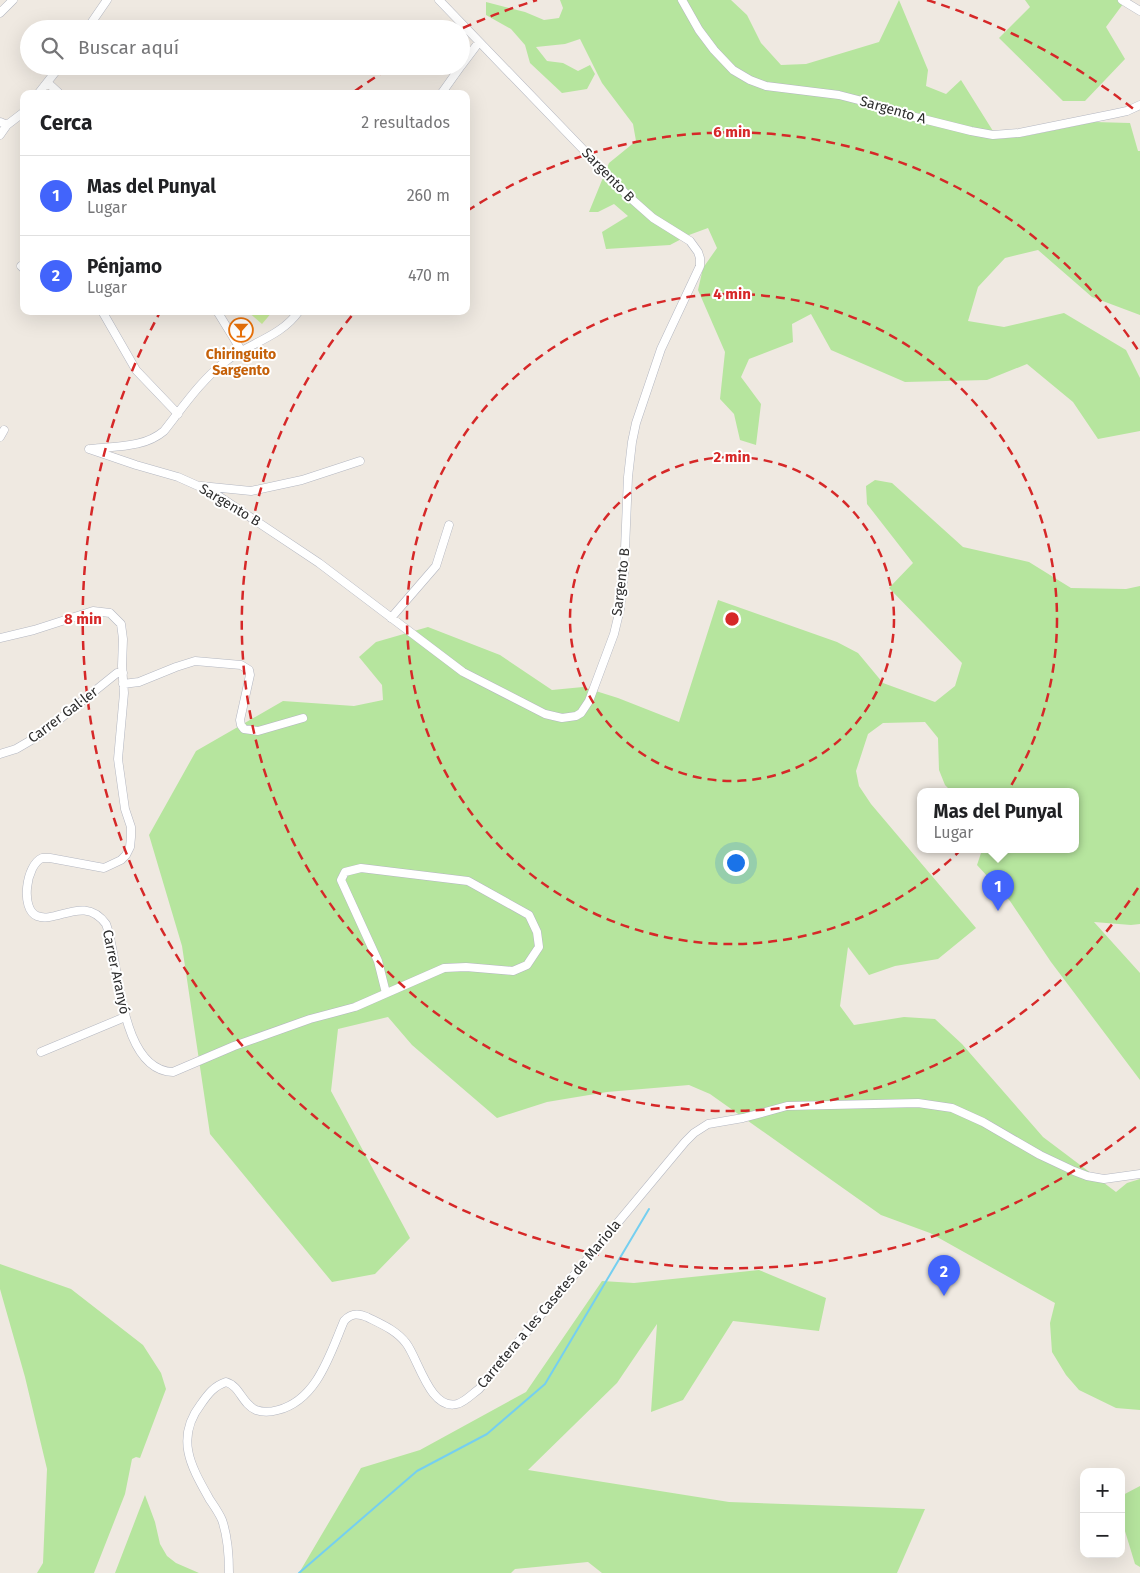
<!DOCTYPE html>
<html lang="es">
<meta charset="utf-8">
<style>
:root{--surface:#fff;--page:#f6f6f6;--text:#202124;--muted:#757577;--line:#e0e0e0;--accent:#4264fb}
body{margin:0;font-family:"Fira Sans",sans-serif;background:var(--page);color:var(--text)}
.controls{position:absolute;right:15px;bottom:15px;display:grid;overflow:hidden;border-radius:10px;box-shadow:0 5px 20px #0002}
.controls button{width:45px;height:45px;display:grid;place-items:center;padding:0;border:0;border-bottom:1px solid var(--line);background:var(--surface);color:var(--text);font:25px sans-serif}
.you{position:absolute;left:735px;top:862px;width:18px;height:18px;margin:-12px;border:4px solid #fff;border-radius:50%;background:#1a73e8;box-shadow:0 0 0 8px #1a73e833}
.badge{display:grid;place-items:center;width:32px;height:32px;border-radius:50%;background:var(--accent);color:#fff;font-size:16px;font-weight:700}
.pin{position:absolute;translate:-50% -41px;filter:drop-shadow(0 1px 2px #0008)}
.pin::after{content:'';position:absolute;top:26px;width:18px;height:15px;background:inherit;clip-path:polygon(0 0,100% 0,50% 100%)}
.popup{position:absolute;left:917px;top:788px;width:162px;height:65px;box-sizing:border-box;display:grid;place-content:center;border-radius:10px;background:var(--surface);filter:drop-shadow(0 1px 4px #0005);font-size:16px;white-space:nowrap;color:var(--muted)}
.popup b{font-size:19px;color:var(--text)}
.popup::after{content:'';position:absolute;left:50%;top:100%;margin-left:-10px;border:10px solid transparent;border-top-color:var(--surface)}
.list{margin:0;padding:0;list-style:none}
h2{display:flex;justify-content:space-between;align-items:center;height:65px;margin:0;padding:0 20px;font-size:21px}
h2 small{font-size:16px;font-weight:400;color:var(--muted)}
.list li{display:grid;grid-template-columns:32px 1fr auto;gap:15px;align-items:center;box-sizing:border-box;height:80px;padding:0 20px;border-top:1px solid var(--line)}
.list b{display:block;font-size:19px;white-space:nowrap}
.list p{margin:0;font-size:16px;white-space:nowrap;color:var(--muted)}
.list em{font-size:16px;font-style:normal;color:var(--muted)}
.icon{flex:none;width:28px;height:28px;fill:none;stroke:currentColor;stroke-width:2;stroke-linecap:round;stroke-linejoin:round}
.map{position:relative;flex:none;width:1140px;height:1573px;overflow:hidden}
.search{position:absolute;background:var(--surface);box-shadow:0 5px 20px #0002;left:20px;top:20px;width:450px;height:55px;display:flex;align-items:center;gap:12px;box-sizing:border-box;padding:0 18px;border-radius:28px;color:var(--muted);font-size:19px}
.panel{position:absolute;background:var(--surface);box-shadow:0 5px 20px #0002;left:20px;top:90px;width:450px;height:225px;border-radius:10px}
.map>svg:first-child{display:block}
</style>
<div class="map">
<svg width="1140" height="1573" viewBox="0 0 1140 1573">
<rect width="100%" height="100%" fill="#efe9e1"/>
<path fill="#b6e59e" d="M560,0H731L747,15L761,43L781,65L806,64L879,42L899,0L928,70L926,86L946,94L961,80L998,139L1026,136L1094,122L1130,123L1138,151H1140V315L1092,297L1038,250L1005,258L978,287L968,321L1004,327L1064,313L1126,350L1140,378V431L1098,439L1073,402L1027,364L987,380L905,382L831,350L811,314L792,324L793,342L749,359L741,377L761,404L756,445L740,440L734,414L720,399L725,352L698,290L703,268L717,248L708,228L689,235L670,245L606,249L602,232L628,216L614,204L598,212H589L609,163L636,141L633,124L602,83L580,39L565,44L536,47L547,61L563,63L578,71L590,65L595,74L587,89L562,93L530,63L525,45L511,29L486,15V2L525,12L544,20L559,18L563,8Z
M1025,0H1126L1106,27L1125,59L1085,101H1063L999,38L1030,7Z
M875,480L892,483L963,547L1029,562L1071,588L1126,589L1140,586V924L1131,925L1094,922L1140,973V1080L1051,962L1010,901L977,865L982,850H1076V792H952L945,785L939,770L938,738L925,722L883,723L868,734L856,771L859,786L871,804L976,928L938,959L895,966L869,975L848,947L840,1006L854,1025L904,1017L935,1019L962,1044L1043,1137L1116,1192L1127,1183L1140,1179V1410L1116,1408L1079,1390L1066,1375L1052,1352L1050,1323L1055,1303L930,1233L881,1215L710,1094L689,1085L607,1092L547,1102L497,1118L412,1045L388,1017L338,1029L331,1091L410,1238L375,1274L332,1282L210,1134L182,946L149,835L196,751L283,701L354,706L383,700L382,685L359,657L376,642L428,627L500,655L552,690L583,687L618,698L679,722L718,600L837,642L858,653L883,683L935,702L955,686L962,663L889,588L913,563L867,504L866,486Z
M0,1264L71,1289L143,1345L161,1373L166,1389L140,1458L136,1457L132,1459L125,1494L94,1573H37L43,1563L47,1469L25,1377L0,1289Z
M759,1270L826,1298L819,1331L733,1321L683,1400L651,1412L657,1324L617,1383L528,1470L729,1502L925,1509L897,1573H602L588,1562L515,1569L511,1573H299L361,1468L420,1450L526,1392L602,1281L634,1283Z
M1140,1486V1567L1135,1564L1121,1518V1496Z
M145,1495L155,1522L160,1544L167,1556L176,1563L199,1573H115Z"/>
<path fill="#c9ec9a" d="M247,311H273L262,324Z"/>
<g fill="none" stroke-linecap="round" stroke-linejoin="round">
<path stroke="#75cff0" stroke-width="2" d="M299,1573L417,1471L487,1434L545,1384L649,1209"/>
<g stroke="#b4b7c1" stroke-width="9">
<path id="minor" d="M682,0L699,30L714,50L733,70L750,80L766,86L839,95L870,103L907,115L971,131L993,135L1019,133L1113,114L1127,111L1140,105
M1122,0L1140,11
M0,13L13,0
M87,29L107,0
M461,66L479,42
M48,83L60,94
M38,94L60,66
M441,94L461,66
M0,122L7,125L24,112
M0,135L7,125
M21,266L24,269
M102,311L136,370L178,414
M217,311L241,350
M0,437L4,430
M89,449L136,465L178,477L214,493L319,563L463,672L545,714L562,718L576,716L581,713L589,701L614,634L620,609L624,573L628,477L632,442L636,423L661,349L700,266V258L698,252L690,241L653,218L627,195L439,0
M91,449C116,446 144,448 164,431C183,407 201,380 226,361C249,343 281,337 299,311
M201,486L251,491L302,480L360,461
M391,618L436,566L449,525
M0,638L34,630L93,611L110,613L121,624L123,639L122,666L124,693L118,759L125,809L131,827V837L130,847L126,855L121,860L104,868L50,858C49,858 43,858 42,858C26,865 20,909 37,916C57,924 84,894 106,924C120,960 118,1070 173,1072L234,1046L310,1019L355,1007L444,968L466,967L513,971L527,965L539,947L537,932L529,915L468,881L361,868L345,872L341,880L378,961L386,993
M123,684L139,682L176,667L195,661L241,665L249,670L250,675L240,720L241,725L244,729L258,731L303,718
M0,754L16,749L40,735L117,673H123
M41,1052L125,1017
M229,1573C229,1555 228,1537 222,1520C219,1513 214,1506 210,1500C192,1468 174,1439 201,1404C208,1394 214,1386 226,1382C240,1386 242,1404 256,1410C264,1413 271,1412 278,1410C317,1400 330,1354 344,1321C351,1313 358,1313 367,1317C381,1324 396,1330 406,1343C418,1358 430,1411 457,1404C465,1402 472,1394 479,1389L685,1142L694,1133L708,1124L743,1118L787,1106L918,1103L952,1108L983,1122L1040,1155L1074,1171L1087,1176L1104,1179L1140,1174"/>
</g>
<use href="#minor" stroke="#fff" stroke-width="8"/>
</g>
<g fill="none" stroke="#d62828" stroke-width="2.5" stroke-dasharray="9 6">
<circle cx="732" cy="619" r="162"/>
<circle cx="732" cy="619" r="325"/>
<path d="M1138 888A487 487 0 1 1 354 313M467 211A487 487 0 0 1 1138 350"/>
<path d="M1136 1127A649 649 0 0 1 159 314M355 91A649 649 0 0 1 388 69M463 28A649 649 0 0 1 537 0M927 0A649 649 0 0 1 1136 111"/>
</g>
<defs>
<g id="bar-ring" transform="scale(1.25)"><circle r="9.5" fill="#fff" stroke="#e8710a" stroke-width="1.5"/><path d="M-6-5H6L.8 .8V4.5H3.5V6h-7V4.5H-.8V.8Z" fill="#e8710a"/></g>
</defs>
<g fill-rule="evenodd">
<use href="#bar-ring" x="241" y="330"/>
</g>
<g text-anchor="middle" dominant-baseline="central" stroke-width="4" stroke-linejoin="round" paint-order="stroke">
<g font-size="14" fill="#2e2e2e" stroke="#fff">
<text transform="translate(893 110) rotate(16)">Sargento A</text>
<text transform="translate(608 175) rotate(46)">Sargento B</text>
<text transform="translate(230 505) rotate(31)">Sargento B</text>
<text transform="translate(621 582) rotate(-83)">Sargento B</text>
<text transform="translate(63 715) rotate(-37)">Carrer Gal·ler</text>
<text transform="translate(116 972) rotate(78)">Carrer Aranyó</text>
<text transform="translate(549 1304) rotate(-50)">Carretera a les Casetes de Mariola</text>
</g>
<g font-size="14" font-weight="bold" fill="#c56008" stroke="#fff">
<text x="241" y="354">Chiringuito<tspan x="241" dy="16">Sargento</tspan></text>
</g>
</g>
<circle cx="732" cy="619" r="8" fill="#d62828" stroke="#fff" stroke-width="2.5"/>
<g font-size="15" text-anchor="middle" font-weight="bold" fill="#d62828" stroke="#fff" stroke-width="4" stroke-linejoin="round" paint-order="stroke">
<text x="732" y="137">6 min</text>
<text x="732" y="299">4 min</text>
<text x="732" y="462">2 min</text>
<text x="83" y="624">8 min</text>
</g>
</svg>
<div class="controls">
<button>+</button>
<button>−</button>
</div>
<div class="you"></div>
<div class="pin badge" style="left:998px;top:911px">1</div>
<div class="popup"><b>Mas del Punyal</b>Lugar</div>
<div class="pin badge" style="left:944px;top:1296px">2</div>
<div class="search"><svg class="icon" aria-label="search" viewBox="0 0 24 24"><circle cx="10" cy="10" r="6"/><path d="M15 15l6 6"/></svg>Buscar aquí</div>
<section class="panel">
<h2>Cerca<small>2 resultados</small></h2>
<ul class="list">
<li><span class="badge">1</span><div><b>Mas del Punyal</b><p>Lugar</p></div><em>260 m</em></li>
<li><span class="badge">2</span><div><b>Pénjamo</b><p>Lugar</p></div><em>470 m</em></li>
</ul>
</section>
</div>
